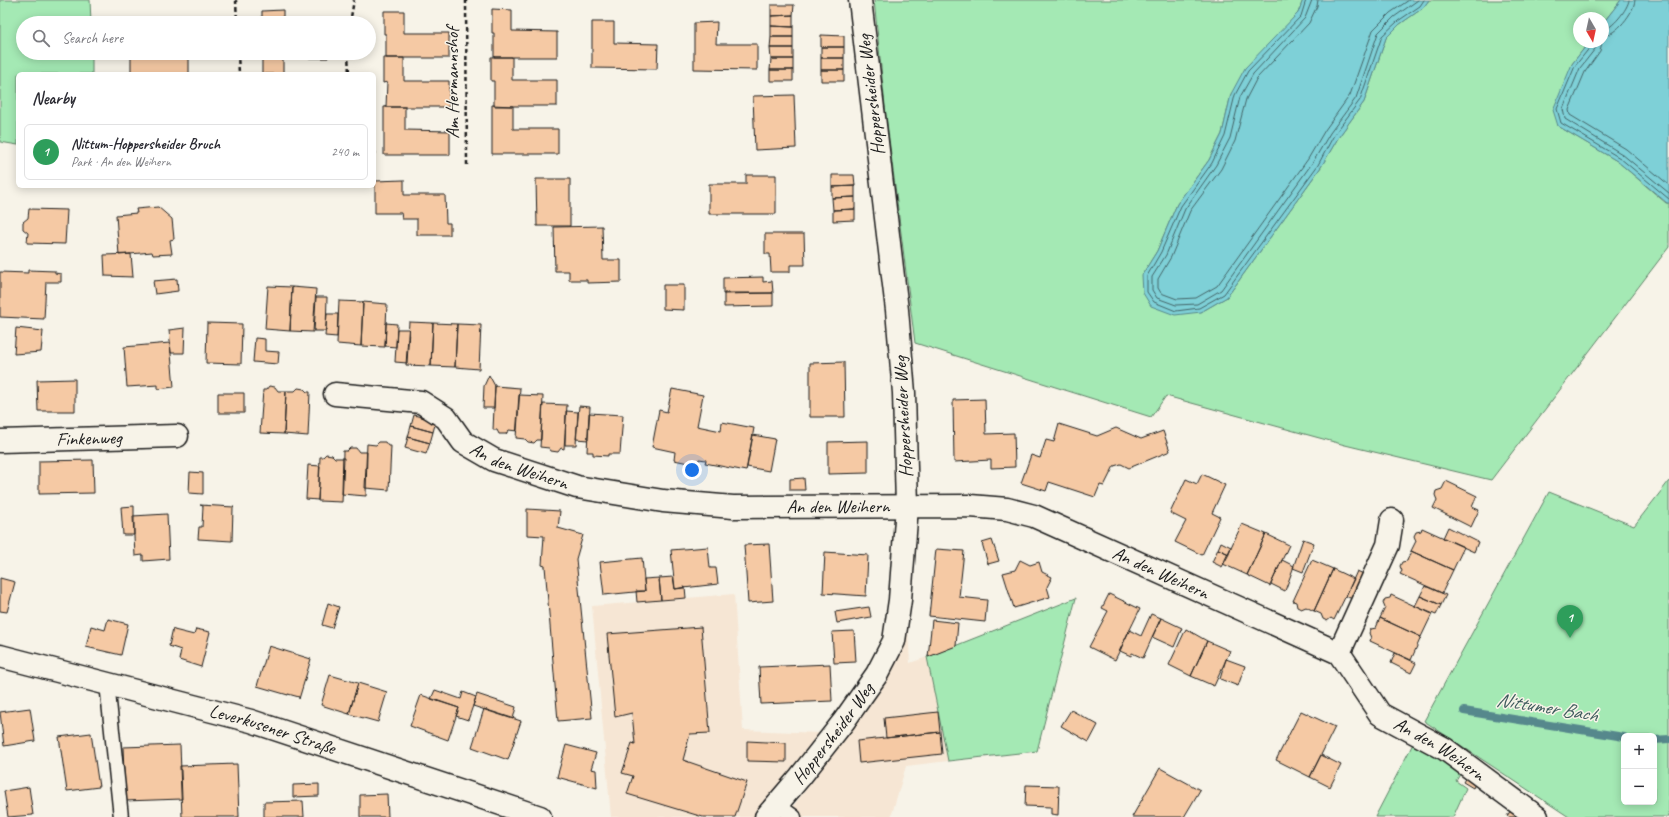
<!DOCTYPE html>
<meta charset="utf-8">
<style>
:root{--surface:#fff;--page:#f2f2f3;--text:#2b2b33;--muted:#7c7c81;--line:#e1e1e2;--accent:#b45309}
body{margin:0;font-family:Caveat,sans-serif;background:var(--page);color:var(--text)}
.controls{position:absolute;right:12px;bottom:12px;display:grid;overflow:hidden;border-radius:6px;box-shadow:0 2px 10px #0003}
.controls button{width:36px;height:36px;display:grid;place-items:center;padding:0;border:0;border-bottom:1px solid var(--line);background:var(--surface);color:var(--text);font:20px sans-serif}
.compass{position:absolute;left:1573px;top:12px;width:36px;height:36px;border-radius:50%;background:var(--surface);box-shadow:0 2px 10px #0003;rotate:171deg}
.you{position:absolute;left:692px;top:470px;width:14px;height:14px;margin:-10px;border:3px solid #fff;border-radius:50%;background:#1a73e8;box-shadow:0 0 0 6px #1a73e833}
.badge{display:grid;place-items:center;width:26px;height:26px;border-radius:50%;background:var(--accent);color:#fff;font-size:13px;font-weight:700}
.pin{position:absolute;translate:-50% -33px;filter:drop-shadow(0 1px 2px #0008)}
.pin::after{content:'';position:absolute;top:21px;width:14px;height:12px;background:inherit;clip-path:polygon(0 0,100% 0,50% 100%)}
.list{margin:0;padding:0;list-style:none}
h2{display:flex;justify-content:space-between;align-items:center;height:52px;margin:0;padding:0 16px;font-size:17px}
h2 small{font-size:13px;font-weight:400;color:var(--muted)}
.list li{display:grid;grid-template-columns:26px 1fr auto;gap:12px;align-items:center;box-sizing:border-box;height:56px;margin:0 8px 8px;padding:0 8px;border:1px solid var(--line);border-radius:6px}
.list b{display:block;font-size:15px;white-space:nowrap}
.list p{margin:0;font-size:13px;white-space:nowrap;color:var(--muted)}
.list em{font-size:13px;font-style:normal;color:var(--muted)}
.icon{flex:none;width:22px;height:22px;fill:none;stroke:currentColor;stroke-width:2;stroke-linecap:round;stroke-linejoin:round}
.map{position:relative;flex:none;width:1669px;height:817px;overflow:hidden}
.search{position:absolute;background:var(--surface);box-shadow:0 2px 10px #0003;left:16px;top:16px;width:360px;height:44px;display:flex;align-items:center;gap:10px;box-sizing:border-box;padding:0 14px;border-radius:22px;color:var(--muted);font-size:15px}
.panel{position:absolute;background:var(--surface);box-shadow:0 2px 10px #0003;left:16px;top:72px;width:360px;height:116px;border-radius:6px}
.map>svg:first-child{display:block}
</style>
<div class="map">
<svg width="1669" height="817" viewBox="0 0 1669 817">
<rect width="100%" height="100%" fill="#f7f3e8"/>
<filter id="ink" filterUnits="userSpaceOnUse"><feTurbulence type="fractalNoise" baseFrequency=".025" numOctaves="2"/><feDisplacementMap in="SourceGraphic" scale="8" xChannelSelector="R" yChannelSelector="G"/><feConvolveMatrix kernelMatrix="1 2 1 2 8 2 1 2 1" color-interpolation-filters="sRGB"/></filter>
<g filter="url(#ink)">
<path fill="#f6e6d4" d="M734,594L743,730L819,733L753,817H611L592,606Z
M908,629L910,663L927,657L948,761L906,766L891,817H785L870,705L894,667Z"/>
<path fill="#a4e9b4" stroke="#608268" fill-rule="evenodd" d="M0,0H90L91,23H23V53H92V74H18V145L0,142Z
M874,0H1303L1298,13L1274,40L1231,94L1222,134L1209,160L1177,204L1157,251L1142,275L1201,312L1227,297L1321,167L1338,138L1364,102L1386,38L1400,24L1423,8L1429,0H1621L1603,23V18H1579V42H1589L1572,64L1558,126L1617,161L1666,203H1669V247L1491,480L1345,445L1166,396L1151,417L915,343L886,115Z
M1669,481V817H1569L1424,721L1549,492L1634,526ZM1624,736H1654V802H1624Z
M1076,598L1037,751L948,761L927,657Z
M1415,740L1462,771L1456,781L1466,788L1453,817H1375Z"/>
<path fill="#7ed0d7" stroke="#57888c" d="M1303,0H1429L1423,8L1400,24L1386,38L1364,102L1338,138L1321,167L1227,297L1201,312L1175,315L1151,306L1143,293L1142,275L1157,251L1177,204L1209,160L1222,134L1231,94L1245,68L1298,13Z
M1621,0H1669V203H1667L1617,161L1558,126L1553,110L1572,64L1589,42H1603V23Z"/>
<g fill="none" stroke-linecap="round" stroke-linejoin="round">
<path stroke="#436467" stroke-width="1" d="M1306,0L1301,16L1248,71L1235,95L1225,136L1212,163L1181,206L1161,252L1147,276V292L1154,302L1176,311L1199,308L1224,294L1318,165L1334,135L1360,100L1382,36L1398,21L1420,6L1424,0
M1312,0L1305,18L1253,74L1240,97L1230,138L1216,165L1185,209L1166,255L1152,277V290L1157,298L1176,305L1197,304L1221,290L1313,162L1330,133L1356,98L1378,33L1394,17L1418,0
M1318,0L1317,6L1309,23L1257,78L1246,99L1235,141L1221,169L1190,211L1171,257L1158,279V288L1161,293L1177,299L1196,298L1217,286L1308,159L1325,130L1350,95L1373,30L1390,13L1409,0
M1603,30C1612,29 1628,9 1629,0
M1603,36C1616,35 1634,13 1635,0
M1591,42V46L1575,66L1557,109L1561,123L1620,158L1669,199
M1596,42L1595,49L1580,68L1563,109L1565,119L1622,154L1669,193
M1602,42L1600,51L1585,72L1569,110L1570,115L1626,149L1669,185"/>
<path stroke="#57888c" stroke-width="8" d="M1464,711L1624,737
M1654,740L1669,739"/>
</g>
<path fill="#f5c9a4" stroke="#1c1c1c" d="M771,5H794L793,15L771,16Z
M492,9L512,10V31L557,32V57H494V33H492Z
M283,10V23H262V11Z
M384,11H404V33H449V58H386V34H384Z
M793,15V27L771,26V16Z
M592,22H614V43L658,44L657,69L592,68Z
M717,22L716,44H757V70L694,69V23Z
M771,26L793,27V37H771Z
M821,35L844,36V47H821Z
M771,37H793V48H770Z
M821,47H844V58H821Z
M770,48H793V59H771Z
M131,53H189V74H131Z
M265,53H328V58H265Z
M491,57H512V80H557V106H494V81H491Z
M262,58H283V74H262Z
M383,58H404V81H449V107H386L387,82L383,83Z
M821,58H844V70H821Z
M771,59H793V70H770Z
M770,70H793V81H770Z
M821,70H844V81H821Z
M794,95L796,148L755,150L753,96Z
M492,105L513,106V129H558V154H492Z
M384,107H405V130L450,131V155H384Z
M746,175H776V214H709V184H746Z
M832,175H854L855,186L832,187Z
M536,179H570V226H537Z
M404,180V195H445L446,223H450V235H417V219H402L401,213H375V181Z
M855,186V197L832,198V187Z
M855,197V209L833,210L832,198Z
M158,207L172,219L174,239L170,240L172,254L153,255L152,252L119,255L116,215L137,213L136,209Z
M29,209L67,210L65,244L27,243L28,233L23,229V222L28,218Z
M855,209V220L833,221V210Z
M602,226L603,260H621V282L587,283V280H569V271H555L554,227Z
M765,234H804L805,265H790V272H771L770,254H765Z
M131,254L133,277L105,276L104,255Z
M28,270L55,271V273L61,274V282H46L44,319L0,317V272L28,273Z
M763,277V282L772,281L773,293L723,294V278Z
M177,279L178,291L155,294L153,281Z
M663,285H684V310L663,309Z
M268,286L292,287L290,331L265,329Z
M292,287L316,289L313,332L290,331Z
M724,293H773V306L724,307Z
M316,297H327L326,331H314Z
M339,301L363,302L361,346L337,344Z
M363,302L387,304L385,347L361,346Z
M327,314H338L337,337L325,336Z
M409,322L433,323L431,366L406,365Z
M207,323L242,324L241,364L206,363Z
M386,323L397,324L396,347L385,346Z
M433,323L457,324L455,367L431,366Z
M457,324L481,325L479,369L455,367Z
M16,328L43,331L41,352L14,354Z
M185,328L184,353H171L169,330Z
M397,329H409L407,363L395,362Z
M255,338L265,339V351L279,352L278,364L253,362Z
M170,343L174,387L158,389V385L127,387L124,347Z
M844,362L845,417H810V363Z
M489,375L495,386L494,408H483L484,386Z
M75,379V411H38L37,380Z
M269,386L275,387L278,391H286L284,434L260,433L263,390H266Z
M495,386L520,388L517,431L509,430L506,434H499L497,430H493Z
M298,388L304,389L307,392H310L308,436L284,434L286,391H295Z
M672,389L703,395L697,426L721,431L722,422L754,428L746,471L705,463L706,460L699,459L698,465L674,460L675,452L652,447L659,410L667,412Z
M218,393H244V413H218Z
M519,395L543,396L541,440H537L534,443L528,442L525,439L516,438Z
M985,399L986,434L1014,433L1015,467L991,468V460L954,462L953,400Z
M543,404L567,405L564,449L561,448L558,452L551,451L549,448L540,447Z
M579,406L590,407L588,440L576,439Z
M566,411L578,412L576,445H565Z
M589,413L623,415L620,454H608V456L593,455V452H587Z
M414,415L436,421L433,432L411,426Z
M1059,424L1097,436L1116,428L1141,439L1163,431L1170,451L1129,468L1121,464L1114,466L1104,486L1100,485L1095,497L1049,482L1046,491L1021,483L1031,455L1040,458L1046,440L1054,442Z
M411,426L433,432L430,443L408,437Z
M753,435L775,439L769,471L747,467Z
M408,437L430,443L426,454L405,448Z
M868,441V473L828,474V442Z
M379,442H385L388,446H391L389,490L365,488L367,444L376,445Z
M350,448H356L359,452H367L366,496L342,494L343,451H347Z
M326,454L332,455L335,458H344L342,502L318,501L320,457H323Z
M93,460L94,493L39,494V461Z
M308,465L320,466L318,500L306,499Z
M190,472L203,473V494L189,493Z
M1202,474L1225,485L1212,513L1220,517L1202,555L1175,542L1186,521L1170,513L1186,479L1197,484Z
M804,478L805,490H790V479Z
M1446,481L1477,496L1472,507L1479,510L1471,527L1433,508L1437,500L1435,495L1436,491L1442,489Z
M200,505L234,507L233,508L232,541L198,539L199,527H202L203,506Z
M134,506V535H123L121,507Z
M527,509L560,511L558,528L583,535L576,559L592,718L558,721L545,566L542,565L544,536L527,535Z
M167,514L169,559L143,561V555L135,556L133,516Z
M1242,524L1266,534L1247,575L1223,564Z
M1448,527L1478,542L1474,552L1443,538Z
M1422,528L1464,547L1453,570L1411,551L1416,541L1414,536L1416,532L1421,531Z
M1266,534L1289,545L1270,586L1247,575Z
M1303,539L1314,543L1303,572L1293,568Z
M992,540L999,561L988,564L982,543Z
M1221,542L1231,547L1229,554L1218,549Z
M769,544L773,601L748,603L744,545Z
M708,547L710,568H716L718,584L675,589L671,550Z
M936,549L964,551L959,597L987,600L985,622L929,616Z
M1218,549L1229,554L1222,567L1212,562Z
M1411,551L1453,570L1442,593L1400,574L1402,571L1400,566L1402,562L1407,561Z
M825,552L868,555L866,596L823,593Z
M642,558L645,591L604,595L600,562Z
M1020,560L1030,565L1039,562L1042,572L1052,577L1047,587L1050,597L1014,608L1003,573L1015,570Z
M1282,560L1294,566L1285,591L1271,584Z
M1312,560L1333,569L1314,611L1306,607L1301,609L1297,607L1296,602L1293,601Z
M1333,569L1354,579L1334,620L1331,618L1327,621L1323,619L1321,614L1314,611Z
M1357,571L1368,576L1356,601L1346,596Z
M673,577L675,589L685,587L686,598L661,600L659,578Z
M0,578L15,582L7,612L0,611Z
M659,578L661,600L637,602L636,591H645L644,579Z
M1425,586L1446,595L1441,605L1420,596Z
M1109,594L1140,609L1115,660L1089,647L1108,611L1102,608Z
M1391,595L1432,614L1421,637L1380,618L1385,608L1383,603L1385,599L1390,598Z
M1420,596L1441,605L1436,615L1415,606Z
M328,603L339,607L332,628L322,625Z
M869,607L871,617L837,623L835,612Z
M1151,614L1161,618L1143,658L1132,653L1131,656L1120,651L1129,630L1141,636Z
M1161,618L1182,628L1174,647L1152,637Z
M1380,618L1421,637L1411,660L1370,641L1371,638L1369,633L1371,629L1376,628Z
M108,619L128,624L121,655L86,647L91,626L105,630Z
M932,620L958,623L956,646L928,657Z
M701,627L710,733L690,734L683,760L747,782L735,817H703L627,794L633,776L622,773L632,743L635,744L632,713L615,717L607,634Z
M173,628L174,630L194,635L196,629L210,632L201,667L179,660L181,650L169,646Z
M1186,629L1207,641L1191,676L1169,665Z
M854,631L856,662L834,663L832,632Z
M1207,641L1230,651L1214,686L1191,676Z
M269,646L311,659L299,699V697L288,694V695L257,686Z
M1395,653L1416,663L1411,673L1391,663Z
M1226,659L1245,666L1238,686L1220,679Z
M830,664L832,701L761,704L759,667Z
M330,675L358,683L349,714L321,705Z
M358,683L387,692L378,722L349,714Z
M435,690L461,699L463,692L476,697L468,720L456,716L459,708L431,699Z
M477,694L516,707L513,719L473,706Z
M421,695L459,708L448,740L410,726Z
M30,708L35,741L4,746L0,712Z
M484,709L521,721L508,760L472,747Z
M1071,710L1098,725L1089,742L1061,726Z
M1301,711L1335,727L1310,777L1276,760Z
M938,712L940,732L886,738L884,718Z
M940,732L942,754L859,763L857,741Z
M91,733L99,787L67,791L59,737Z
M747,741L786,743V762L747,761Z
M180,745L182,799L125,801L123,747Z
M566,745L596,753L591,769L596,770L597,788L557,777Z
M1321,755L1341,765L1330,787L1310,777Z
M237,764L239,817H182L180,766Z
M1160,768L1200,790L1184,817H1132Z
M1466,777L1475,784L1473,788L1463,782Z
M319,784V796L293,797V785Z
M1026,785L1059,786L1058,815L1051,814V807L1025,806Z
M29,787L33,815L8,817L4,791Z
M387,794L388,817H360V795Z
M303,801L304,817H264V802Z
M1513,807L1529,817H1509L1507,816Z"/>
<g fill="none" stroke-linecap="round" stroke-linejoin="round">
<g stroke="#1c1c1c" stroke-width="17">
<path id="lane" d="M107,683L121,817
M776,804L794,817"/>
</g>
<g stroke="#1c1c1c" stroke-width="25">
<g id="street">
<path id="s1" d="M335,394L421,402L446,418L463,442L494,460L577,487L663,501L733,507L970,506L1007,509L1034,516L1339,653L1380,714L1445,749L1537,817"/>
<path id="s2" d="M0,441L177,436"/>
<path d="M1339,653L1388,545L1392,520"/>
<path id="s3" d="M766,817L800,777L844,721L877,674L894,641L900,600L907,506L904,393L897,310L860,0"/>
</g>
</g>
<g stroke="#1c1c1c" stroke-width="25">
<g id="secondary">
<path id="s4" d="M0,656L251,721L540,817"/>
</g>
</g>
<path stroke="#1c1c1c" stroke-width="2.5" stroke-dasharray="4 3" stroke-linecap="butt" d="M236,0L237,23
M466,0L467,165
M350,23L354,0
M238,53L239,74
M348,53L349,74
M374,150L376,155"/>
<use href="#lane" stroke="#f7f3e8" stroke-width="14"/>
<use href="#street" stroke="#f7f3e8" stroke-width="22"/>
<use href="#secondary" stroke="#f7f3e8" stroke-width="22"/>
</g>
</g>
<g text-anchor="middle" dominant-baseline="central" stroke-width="3" stroke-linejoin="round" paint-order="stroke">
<g font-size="19" fill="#1c1c1c" stroke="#f7f3e8">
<text transform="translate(452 83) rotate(-90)">Am Hermannshof</text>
<text transform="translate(871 95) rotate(-97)">Hoppersheider Weg</text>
<text transform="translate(903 417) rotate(-93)">Hoppersheider Weg</text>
<text stroke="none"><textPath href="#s2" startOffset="89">Finkenweg</textPath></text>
<text stroke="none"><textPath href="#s1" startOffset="207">An den Weihern</textPath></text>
<text stroke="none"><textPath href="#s1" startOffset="531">An den Weihern</textPath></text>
<text stroke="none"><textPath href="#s1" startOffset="867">An den Weihern</textPath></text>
<text stroke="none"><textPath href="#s4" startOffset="282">Leverkusener Straße</textPath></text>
<text stroke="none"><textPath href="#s3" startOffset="107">Hoppersheider Weg</textPath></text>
<text stroke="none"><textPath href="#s1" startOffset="1205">An den Weihern</textPath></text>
</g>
<g font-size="20" font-style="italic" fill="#3e5b5d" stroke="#f7f3e8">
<text transform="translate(1547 707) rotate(9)">Nittumer Bach</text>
</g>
</g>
</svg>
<div class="controls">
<button>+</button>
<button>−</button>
</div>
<svg class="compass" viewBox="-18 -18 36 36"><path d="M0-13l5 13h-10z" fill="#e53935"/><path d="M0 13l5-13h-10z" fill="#7c7c81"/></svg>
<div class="you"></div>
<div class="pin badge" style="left:1570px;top:638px;background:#2e9e5b">1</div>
<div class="search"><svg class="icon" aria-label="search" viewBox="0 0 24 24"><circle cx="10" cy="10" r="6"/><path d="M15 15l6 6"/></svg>Search here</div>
<section class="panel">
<h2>Nearby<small></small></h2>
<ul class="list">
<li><span class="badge" style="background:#2e9e5b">1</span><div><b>Nittum-Hoppersheider Bruch</b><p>Park · An den Weihern</p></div><em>240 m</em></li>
</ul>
</section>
</div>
